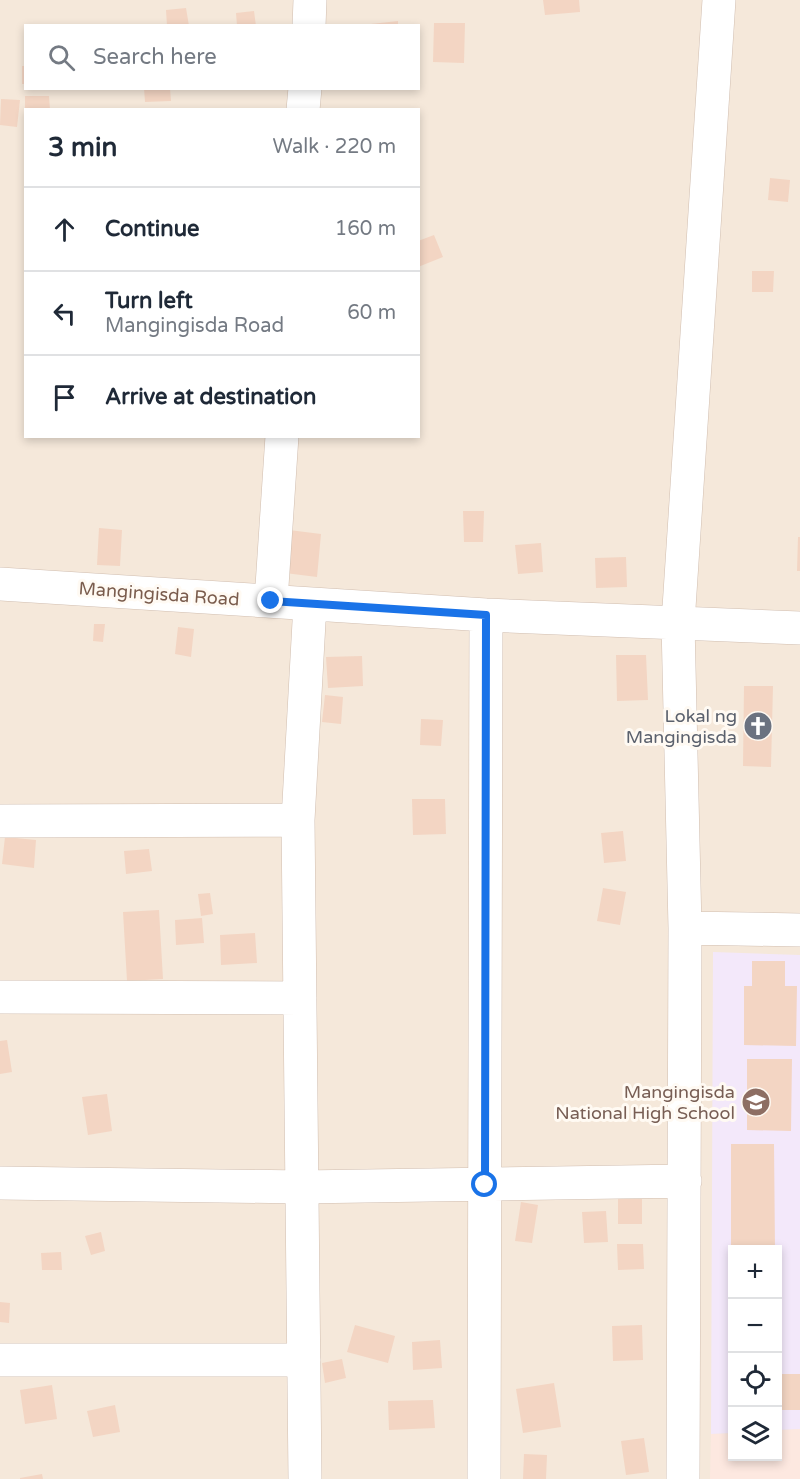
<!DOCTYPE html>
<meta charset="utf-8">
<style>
:root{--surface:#fff;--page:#f2f2f3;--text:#1f2937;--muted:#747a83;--line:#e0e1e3}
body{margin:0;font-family:"Varela Round",sans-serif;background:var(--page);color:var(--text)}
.controls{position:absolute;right:18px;bottom:18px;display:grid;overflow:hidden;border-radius:0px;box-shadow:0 3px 9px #0003}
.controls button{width:54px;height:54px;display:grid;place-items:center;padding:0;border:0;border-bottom:2px solid var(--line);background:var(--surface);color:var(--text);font:30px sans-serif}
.stop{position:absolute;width:18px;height:18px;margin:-14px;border:4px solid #1a73e8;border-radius:50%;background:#fff}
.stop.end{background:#1a73e8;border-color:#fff;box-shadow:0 2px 6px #0008}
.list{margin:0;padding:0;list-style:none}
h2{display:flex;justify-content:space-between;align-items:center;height:78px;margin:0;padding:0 24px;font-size:26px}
h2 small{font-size:20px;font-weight:400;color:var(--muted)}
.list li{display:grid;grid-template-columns:39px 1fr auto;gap:18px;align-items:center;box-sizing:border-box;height:84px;padding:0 24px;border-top:2px solid var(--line)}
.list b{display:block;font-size:22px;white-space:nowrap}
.list p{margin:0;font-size:20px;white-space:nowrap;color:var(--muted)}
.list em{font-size:20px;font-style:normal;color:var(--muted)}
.icon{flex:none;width:33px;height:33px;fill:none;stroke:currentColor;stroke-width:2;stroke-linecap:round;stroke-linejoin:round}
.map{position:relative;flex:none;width:800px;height:1479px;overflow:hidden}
.search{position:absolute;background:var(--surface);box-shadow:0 3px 9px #0003;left:24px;top:24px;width:396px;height:66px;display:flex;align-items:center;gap:15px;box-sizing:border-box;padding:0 21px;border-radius:0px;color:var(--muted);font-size:22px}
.panel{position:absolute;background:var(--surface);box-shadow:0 3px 9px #0003;left:24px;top:108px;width:396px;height:330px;border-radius:0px}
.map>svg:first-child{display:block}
</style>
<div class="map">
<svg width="800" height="1479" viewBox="0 0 800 1479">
<rect width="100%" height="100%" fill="#fdf6ec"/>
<path fill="#f5e8da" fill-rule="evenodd" d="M0,0H800V1479H0ZM26,26H418V88H26ZM26,110H418V436H26ZM732,1250H778V1456H732Z"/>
<path fill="#fde8e0" d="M800,1429V1479H710L711,1434L732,1433V1456H778V1430Z"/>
<path fill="#f3e8fa" d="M713,952L800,955V1429L778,1430V1250H732V1433L711,1434Z"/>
<path fill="#f3d5c3" d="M543,0H579L580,12L545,15Z
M186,8L189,26H167L166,10Z
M254,11L256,26H237L236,13Z
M398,21V26H371V24Z
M434,23H465L464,63L433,62Z
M22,66H26V84H22Z
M144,88H170L171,101L145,102Z
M25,96H49L50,110H25Z
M1,99L20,100L17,127L0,125Z
M770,178L790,180L788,202L768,200Z
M434,235L443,257L418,267V241Z
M752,271H774L773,292H752Z
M463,511H484L483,542H464Z
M99,528L122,530L120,566L97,565Z
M289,530L321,534L317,577L285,573Z
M798,537H800V571H797Z
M541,543L543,572L518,574L515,545Z
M626,557L627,587L596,588L595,558Z
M94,624H105L103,642L93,641Z
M178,627L194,629L191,657L175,654Z
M616,655H646L648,700L617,701Z
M362,656L363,686L328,688L326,657Z
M744,686H773L771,767L743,766Z
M325,695L343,697L341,724L322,722Z
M421,719L443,720L441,746L420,745Z
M412,799H445L446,834L413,835Z
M623,831L626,861L604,863L601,833Z
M5,837L36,840L34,868L2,864Z
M149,849L152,871L126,874L124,851Z
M603,888L626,892L620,925L597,921Z
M210,893L213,914L201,916L198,894Z
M159,910L163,979L127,981L123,912Z
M202,918L204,943L176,945L175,920Z
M255,933L257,963L221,965L220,935Z
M752,961H785V986H797L796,1046L744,1045V986H752Z
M7,1040L12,1072L0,1074V1041Z
M747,1059H792L791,1131L747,1130Z
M107,1094L112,1131L88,1135L82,1097Z
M731,1144H774L775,1250H731Z
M618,1199H642V1224H618Z
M521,1202L538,1205L532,1243L515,1241Z
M606,1211L608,1242L584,1243L582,1212Z
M101,1232L105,1251L91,1255L85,1236Z
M617,1244H643L644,1269L618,1270Z
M61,1252L62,1270H42L41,1253Z
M0,1302L10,1303L9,1323L0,1322Z
M355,1325L395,1336L388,1363L347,1352Z
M642,1325L643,1360L613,1361L612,1326Z
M440,1340L442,1368L413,1370L412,1342Z
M342,1359L346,1378L325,1383L322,1363Z
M778,1374H800V1410H778Z
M554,1383L561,1427L523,1433L516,1389Z
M52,1385L57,1419L25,1424L20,1390Z
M433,1400L435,1428L389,1430L388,1401Z
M115,1405L120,1432L93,1437L87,1411Z
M644,1438L649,1472L626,1475L621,1441Z
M524,1454L547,1455L546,1479H523Z
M42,1474L43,1479H20V1478Z"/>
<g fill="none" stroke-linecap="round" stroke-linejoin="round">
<g stroke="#d1beb0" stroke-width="34">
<path id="minor" d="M309,26L310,0
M303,110L305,88
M0,584L486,615L800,628
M271,601L282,436
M0,821L298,820
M685,928L800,930
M0,997L300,998
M0,1183L302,1187L685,1181
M0,1360H304
M305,1479L298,820L310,604
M484,1479L486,615
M683,1479L685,928L678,623L719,0"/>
</g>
<use href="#minor" stroke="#fff" stroke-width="33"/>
</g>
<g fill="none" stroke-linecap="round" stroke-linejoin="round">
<path stroke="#1a73e8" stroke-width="8" d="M271,601L486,615L485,1185"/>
</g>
<defs>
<g id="church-disc" transform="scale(1.5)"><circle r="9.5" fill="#6b7280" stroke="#fffaf3"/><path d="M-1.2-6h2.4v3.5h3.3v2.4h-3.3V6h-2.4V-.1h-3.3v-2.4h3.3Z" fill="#fff"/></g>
<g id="school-disc" transform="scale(1.5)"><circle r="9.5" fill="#8d6e63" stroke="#fffaf3"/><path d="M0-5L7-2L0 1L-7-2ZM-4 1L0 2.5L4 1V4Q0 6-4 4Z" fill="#fff"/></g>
</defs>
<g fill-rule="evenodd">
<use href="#church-disc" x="758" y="726"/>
<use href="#school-disc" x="756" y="1102"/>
</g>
<g text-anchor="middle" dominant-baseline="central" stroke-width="6" stroke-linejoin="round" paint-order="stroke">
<g font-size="18" fill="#7a5c4d" stroke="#fffaf3">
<text transform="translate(159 594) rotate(4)">Mangingisda Road</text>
</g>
<g font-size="18" fill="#5b616d" stroke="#fffaf3" text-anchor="end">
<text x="737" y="716">Lokal ng<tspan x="737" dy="21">Mangingisda</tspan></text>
</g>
<g font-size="18" fill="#785e54" stroke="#fffaf3" text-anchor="end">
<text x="735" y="1092">Mangingisda<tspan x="735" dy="21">National High School</tspan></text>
</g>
</g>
</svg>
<div class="controls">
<button>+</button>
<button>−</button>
<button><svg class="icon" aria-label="locate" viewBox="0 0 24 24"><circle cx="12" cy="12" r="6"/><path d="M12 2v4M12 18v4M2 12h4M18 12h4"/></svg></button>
<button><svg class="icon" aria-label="layers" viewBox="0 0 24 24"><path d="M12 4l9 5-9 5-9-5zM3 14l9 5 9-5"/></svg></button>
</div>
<div class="stop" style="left:485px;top:1185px"></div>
<div class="stop end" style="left:271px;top:601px"></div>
<div class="search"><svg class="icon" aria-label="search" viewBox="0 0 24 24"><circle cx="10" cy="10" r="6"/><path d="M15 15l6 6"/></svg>Search here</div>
<section class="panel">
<h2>3 min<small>Walk · 220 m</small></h2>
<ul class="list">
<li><svg class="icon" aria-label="ahead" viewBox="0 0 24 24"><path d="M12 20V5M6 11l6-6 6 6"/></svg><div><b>Continue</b></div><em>160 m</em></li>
<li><svg class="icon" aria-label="left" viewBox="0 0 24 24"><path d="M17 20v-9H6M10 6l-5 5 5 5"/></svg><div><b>Turn left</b><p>Mangingisda Road</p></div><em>60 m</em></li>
<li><svg class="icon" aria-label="arrive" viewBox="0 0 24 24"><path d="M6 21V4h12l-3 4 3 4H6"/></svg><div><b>Arrive at destination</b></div></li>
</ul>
</section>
</div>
